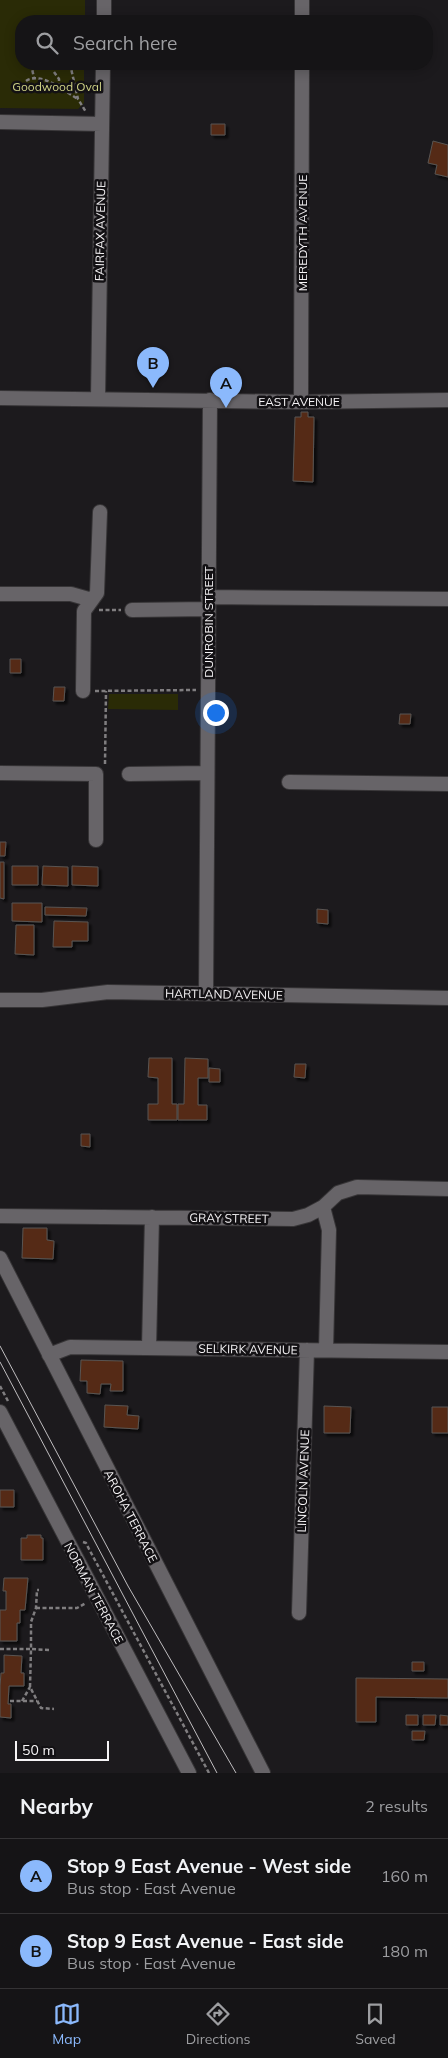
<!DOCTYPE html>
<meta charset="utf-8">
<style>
:root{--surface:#151416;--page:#222123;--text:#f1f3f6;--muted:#9d9ea1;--line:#343335;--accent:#8bb9fc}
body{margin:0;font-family:Mulish,sans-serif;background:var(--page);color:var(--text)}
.scale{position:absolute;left:15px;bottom:12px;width:94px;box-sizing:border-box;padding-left:5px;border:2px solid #f6f4f6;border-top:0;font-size:14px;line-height:18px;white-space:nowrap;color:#f6f4f6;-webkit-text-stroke:4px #131114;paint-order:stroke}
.you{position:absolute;left:215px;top:712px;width:18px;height:18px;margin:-12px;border:4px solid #fff;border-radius:50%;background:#1a73e8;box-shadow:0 0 0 8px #1a73e833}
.badge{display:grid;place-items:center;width:32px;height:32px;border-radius:50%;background:var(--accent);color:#111;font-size:16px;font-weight:700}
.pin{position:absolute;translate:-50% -41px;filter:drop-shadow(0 1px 2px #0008)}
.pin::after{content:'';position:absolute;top:26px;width:18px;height:15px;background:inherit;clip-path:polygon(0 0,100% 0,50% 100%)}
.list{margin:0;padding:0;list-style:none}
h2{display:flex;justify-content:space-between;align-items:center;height:65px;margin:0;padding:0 20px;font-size:21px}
h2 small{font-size:16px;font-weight:400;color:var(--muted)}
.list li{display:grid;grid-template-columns:32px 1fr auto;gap:15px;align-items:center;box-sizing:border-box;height:75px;padding:0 20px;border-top:1px solid var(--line)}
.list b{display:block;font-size:19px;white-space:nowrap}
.list p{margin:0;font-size:16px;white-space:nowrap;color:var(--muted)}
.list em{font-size:16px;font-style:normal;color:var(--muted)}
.icon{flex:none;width:28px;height:28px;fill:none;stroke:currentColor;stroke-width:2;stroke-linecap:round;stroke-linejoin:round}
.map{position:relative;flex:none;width:448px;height:1773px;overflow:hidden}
.search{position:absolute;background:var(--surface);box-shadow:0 2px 12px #0003;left:15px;right:15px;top:15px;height:55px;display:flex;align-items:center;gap:12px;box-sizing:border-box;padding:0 18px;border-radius:20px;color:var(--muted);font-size:19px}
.sheet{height:215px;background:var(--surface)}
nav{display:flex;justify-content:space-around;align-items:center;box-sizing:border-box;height:70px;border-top:1px solid var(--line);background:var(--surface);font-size:14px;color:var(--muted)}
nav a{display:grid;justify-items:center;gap:2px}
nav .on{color:var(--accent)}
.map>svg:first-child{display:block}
</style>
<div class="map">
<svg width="448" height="1773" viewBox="0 0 448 1773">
<defs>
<filter id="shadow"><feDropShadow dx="3" dy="3" stdDeviation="1" flood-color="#0009"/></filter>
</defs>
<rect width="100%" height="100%" fill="#1c1a1d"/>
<path fill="#2a2b06" d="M0,0H85V21H21V64H84V103L78,109L0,108Z
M109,694H178V710L108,709Z"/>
<path fill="#542c16" stroke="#595452" filter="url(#shadow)" d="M211,124H225V135H211Z
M433,141L448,145V177L435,174L437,165L428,163Z
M301,412H308V417H314L313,482L293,481L295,417H301Z
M10,659H21V673H10Z
M54,687H65L64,701H53Z
M400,714H411L410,724H399Z
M0,842H6L5,856H0Z
M0,862H4V899L0,898Z
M12,866H38V885H12Z
M43,866L68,867V886L42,885Z
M72,866L98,867V886L72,885Z
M12,903H42V922L12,921Z
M45,907L87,908L86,916L45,915Z
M317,909L328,910V924L317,923Z
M54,921L88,922V941H72V947H53Z
M16,925H34V955L15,954Z
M149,1058H172V1104H177V1120H148V1104H158V1078L148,1077Z
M185,1058L208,1059V1078H198V1105H207V1120H178V1104H184Z
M295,1064H306L305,1078L294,1077Z
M209,1068L220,1069V1082H209Z
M81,1134H90V1147L81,1146Z
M23,1228H47V1240L54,1241L53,1259L22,1258Z
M81,1360L123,1361V1391H110L111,1384H101L100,1394L87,1393V1381H80Z
M105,1405L128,1406L127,1415L139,1416L138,1429L104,1427Z
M324,1406L351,1407L350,1433H324Z
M432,1407H448V1433H432Z
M0,1490H14V1507H0Z
M27,1535H41V1538H43V1560H21V1538H27Z
M4,1578H28L25,1610H20V1623H17V1641H0V1610H6V1591H3Z
M4,1655L22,1656L21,1673H24V1686H9L8,1704H11V1718L0,1717V1686L1,1673H4Z
M412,1662H424V1671H412Z
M356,1678L448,1679V1698L376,1697V1722H356Z
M406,1715H418V1725H406Z
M423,1715H436L435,1725H423Z
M440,1715L448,1716V1725H440Z
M412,1731H425L424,1740H412Z"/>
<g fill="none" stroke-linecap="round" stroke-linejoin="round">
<g stroke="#373537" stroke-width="16">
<path id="minor" d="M104,21V0
M302,21V0
M0,122L102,124
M0,398L301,402L448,400
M98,399L103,64
M301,402L302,64
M0,594H71L92,600
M208,597L448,599
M132,610L208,609
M83,691L84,611L97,593L100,512
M0,773L96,774V840
M129,774L207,773
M289,782L448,784
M206,994L210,400
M0,1000H42L108,992L448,998
M323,1207L329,1230L326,1350
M0,1216L293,1219L308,1215L323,1207L338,1193L357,1187L448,1189
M0,1258L263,1773
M149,1348L152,1217
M49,1355L70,1347L448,1352
M0,1412L189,1773
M299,1613L307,1350"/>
</g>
<path stroke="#807e80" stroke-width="2.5" stroke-dasharray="4 2.5" stroke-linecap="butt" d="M31,64L34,78
M70,64L78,99L86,112
M54,72L59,79V88
M26,81C41,71 64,91 78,99
M68,93L75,86
M99,610H121
M95,691L196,690
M105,764L106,691
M0,1386L9,1403
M83,1542L86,1543L89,1549L209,1773
M36,1608H77L86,1603
M0,1649H31V1622L36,1608L37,1590H39
M49,1650L31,1649L30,1687L41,1708L54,1709
M10,1701H37
M22,1701L30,1687"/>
<use href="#minor" stroke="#676468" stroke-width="14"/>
<path stroke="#c0bec0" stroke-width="1" d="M0,1346L128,1586L236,1773
M0,1362L217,1773"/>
</g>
<g text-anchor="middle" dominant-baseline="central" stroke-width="5" stroke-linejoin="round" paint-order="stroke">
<g font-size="12" fill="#ced185" stroke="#131114">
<text x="57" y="86">Goodwood Oval</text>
</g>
<g font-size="12" fill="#f6f4f6" stroke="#131114">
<text transform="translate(100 231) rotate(-89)">FAIRFAX AVENUE</text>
<text transform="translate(302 233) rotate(-90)">MEREDYTH AVENUE</text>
<text x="299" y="401">EAST AVENUE</text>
<text transform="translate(208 622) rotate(-90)">DUNROBIN STREET</text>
<text transform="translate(224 994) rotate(1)">HARTLAND AVENUE</text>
<text transform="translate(229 1218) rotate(1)">GRAY STREET</text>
<text transform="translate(248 1349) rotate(1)">SELKIRK AVENUE</text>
<text transform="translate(303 1481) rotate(-88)">LINCOLN AVENUE</text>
<text transform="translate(131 1516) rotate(63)">AROHA TERRACE</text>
<text transform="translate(94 1593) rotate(62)">NORMAN TERRACE</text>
</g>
</g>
</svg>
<div class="scale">50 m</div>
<div class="you"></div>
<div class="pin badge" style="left:226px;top:408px">A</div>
<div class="pin badge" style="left:153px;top:388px">B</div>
<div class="search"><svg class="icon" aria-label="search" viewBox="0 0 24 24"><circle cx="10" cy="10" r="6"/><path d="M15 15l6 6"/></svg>Search here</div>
</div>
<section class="sheet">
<h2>Nearby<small>2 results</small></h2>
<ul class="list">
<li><span class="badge">A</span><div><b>Stop 9 East Avenue - West side</b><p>Bus stop · East Avenue</p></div><em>160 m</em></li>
<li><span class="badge">B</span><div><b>Stop 9 East Avenue - East side</b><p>Bus stop · East Avenue</p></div><em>180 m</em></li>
</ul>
</section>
<nav>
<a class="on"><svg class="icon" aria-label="map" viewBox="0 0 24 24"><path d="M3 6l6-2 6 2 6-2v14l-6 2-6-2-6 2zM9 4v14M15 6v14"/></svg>Map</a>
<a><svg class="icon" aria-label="directions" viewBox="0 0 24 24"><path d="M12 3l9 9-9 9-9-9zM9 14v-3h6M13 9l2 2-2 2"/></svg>Directions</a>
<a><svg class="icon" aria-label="saved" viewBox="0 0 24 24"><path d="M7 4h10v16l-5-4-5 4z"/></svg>Saved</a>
</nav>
